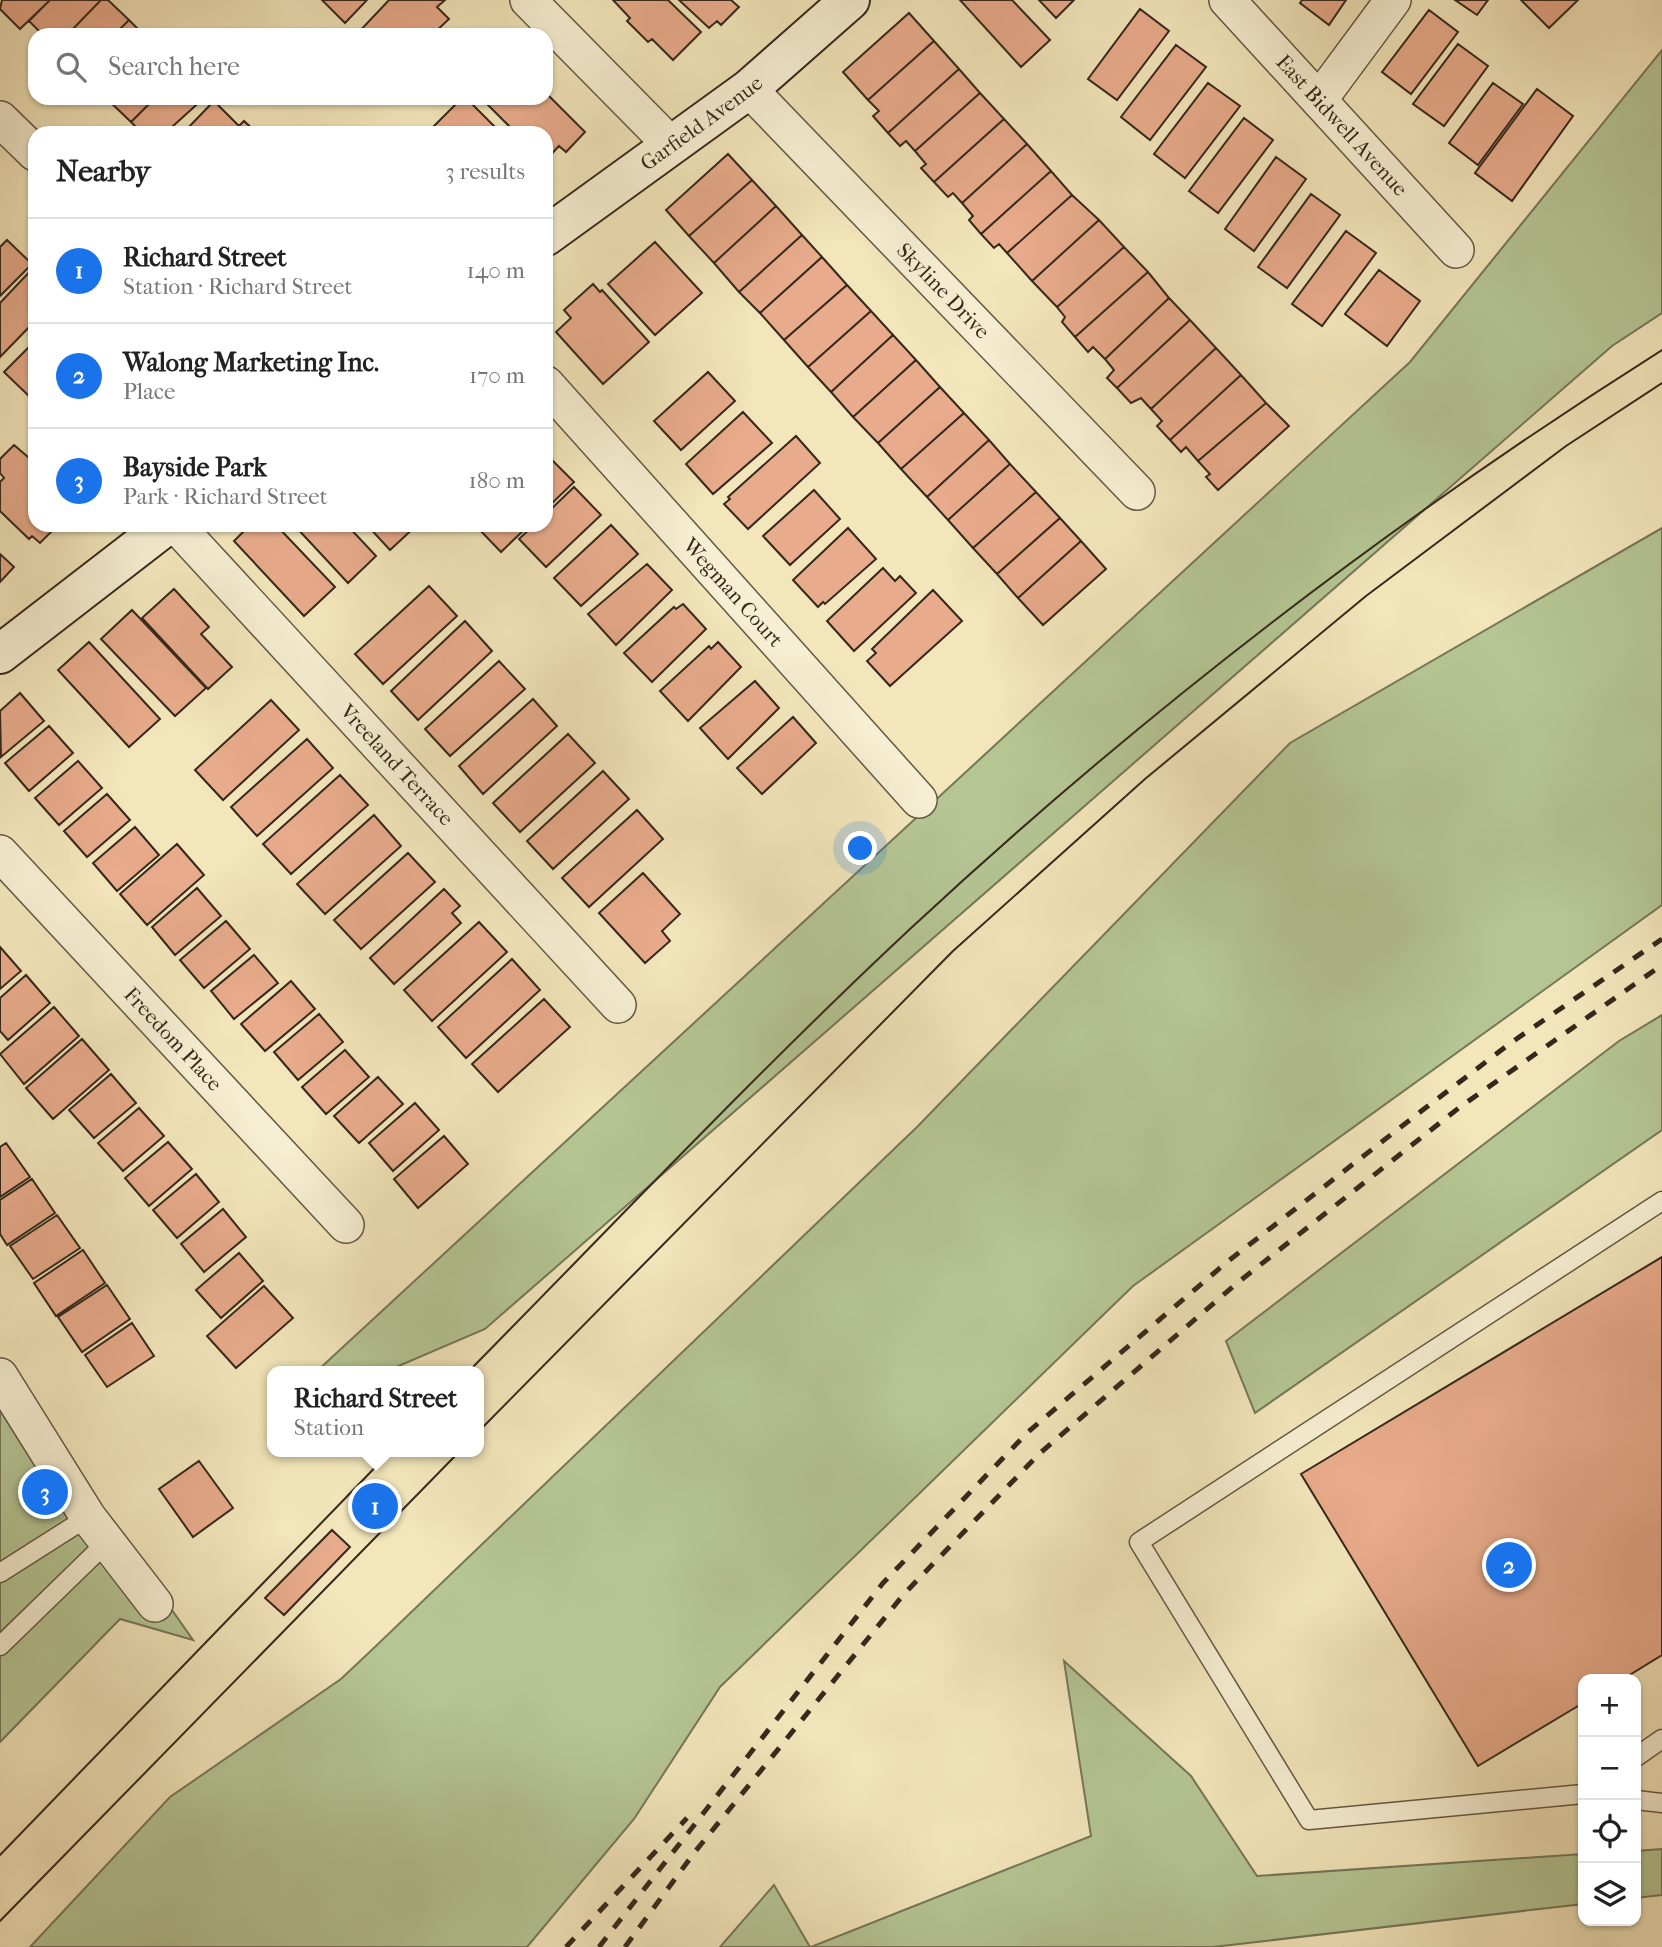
<!DOCTYPE html>
<meta charset="utf-8">
<style>
:root{--surface:#fff;--page:#f6f6f6;--text:#222;--muted:#767676;--line:#e0e0e0;--accent:#1a73e8}
body{margin:0;font-family:"IM FELL French Canon",serif;background:var(--page);color:var(--text)}
.controls{position:absolute;right:21px;bottom:21px;display:grid;overflow:hidden;border-radius:14px;box-shadow:0 2px 5px #0004}
.controls button{width:63px;height:63px;display:grid;place-items:center;padding:0;border:0;border-bottom:2px solid var(--line);background:var(--surface);color:var(--text);font:35px sans-serif}
.you{position:absolute;left:861px;top:849px;width:24px;height:24px;margin:-18px;border:5px solid #fff;border-radius:50%;background:#1a73e8;box-shadow:0 0 0 10px #1a73e833}
.badge{display:grid;place-items:center;width:46px;height:46px;border-radius:50%;background:var(--accent);color:#fff;font-size:23px;font-weight:700}
.pin{position:absolute;translate:-50% -50%;border:4px solid #fff;box-shadow:0 2px 7px #0006}
.popup{position:absolute;left:267px;top:1366px;width:217px;height:91px;box-sizing:border-box;display:grid;place-content:center;border-radius:14px;background:var(--surface);filter:drop-shadow(0 2px 5px #0005);font-size:23px;white-space:nowrap;color:var(--muted)}
.popup b{font-size:26px;color:var(--text)}
.popup::after{content:'';position:absolute;left:50%;top:100%;margin-left:-14px;border:14px solid transparent;border-top-color:var(--surface)}
.list{margin:0;padding:0;list-style:none}
h2{display:flex;justify-content:space-between;align-items:center;height:91px;margin:0;padding:0 28px;font-size:30px}
h2 small{font-size:23px;font-weight:400;color:var(--muted)}
.list li{display:grid;grid-template-columns:46px 1fr auto;gap:21px;align-items:center;box-sizing:border-box;height:105px;padding:0 28px;border-top:2px solid var(--line)}
.list b{display:block;font-size:26px;white-space:nowrap}
.list p{margin:0;font-size:23px;white-space:nowrap;color:var(--muted)}
.list em{font-size:23px;font-style:normal;color:var(--muted)}
.icon{flex:none;width:38px;height:38px;fill:none;stroke:currentColor;stroke-width:2;stroke-linecap:round;stroke-linejoin:round}
.map{position:relative;flex:none;width:1662px;height:1947px;overflow:hidden}
.search{position:absolute;background:var(--surface);box-shadow:0 2px 5px #0004;left:28px;top:28px;width:525px;height:77px;display:flex;align-items:center;gap:18px;box-sizing:border-box;padding:0 24px;border-radius:21px;color:var(--muted);font-size:26px}
.panel{position:absolute;background:var(--surface);box-shadow:0 2px 5px #0004;left:28px;top:126px;width:525px;height:406px;border-radius:21px}
.map>svg:first-child{display:block}
</style>
<div class="map">
<svg width="1662" height="1947" viewBox="0 0 1662 1947">
<rect width="100%" height="100%" fill="#f3e6bb"/>
<filter id="stains"><feTurbulence type="fractalNoise" baseFrequency=".00286" numOctaves="4"/><feColorMatrix values="0 0 0 0 .2 0 0 0 0 .09 0 0 0 0 .02 0 0 0 .5 -.17"/></filter>
<radialGradient id="worn" r=".72"><stop offset=".6" stop-color="#630" stop-opacity="0"/><stop offset="1" stop-color="#630" stop-opacity=".3"/></radialGradient>
<path fill="#b5c694" stroke="#757758" stroke-width="2" d="M1662,50V313L1612,346L485,1329L387,1371H317L1410,362Z
M1662,528V905L1133,1286L720,1687L634,1819L527,1947H30L170,1797L341,1679L377,1645L917,1127L1290,743Z
M1662,1015V1130L1255,1413L1226,1341L1619,1041Z
M0,1365L193,1640L120,1619L0,1742Z
M1064,1661L1191,1776L1257,1876L1583,1854V1904L1213,1947H811L1091,1836Z
M1662,1849V1895L1636,1898V1851Z
M774,1885L810,1947H720Z"/>
<path fill="#e8ab8b" stroke="#35281b" stroke-width="2" d="M2,0H50L20,29L0,9Z
M50,0H101L67,35H39L41,33L29,21Z
M101,0H108L129,20L114,35H67Z
M322,0H367L345,23Z
M389,0H445L437,7L449,19L432,35H356Z
M613,0H668L701,32L673,60L652,39L648,42L627,21L630,18Z
M679,0H731L739,7L721,25L717,21L709,28Z
M960,0H1012L1050,40L1021,67Z
M1039,0H1074L1056,18Z
M1302,0H1346L1329,25L1300,3Z
M1455,0H1488L1477,15Z
M1521,0H1578L1549,28Z
M1140,9L1169,31L1117,100L1088,79Z
M1429,10L1458,32L1411,94L1382,72Z
M909,13L934,41L868,100L843,72Z
M129,20L144,35H114Z
M934,41L959,69L888,133L873,116L879,111L868,100Z
M1458,44L1488,66L1444,126L1413,104Z
M1176,45L1206,67L1150,140L1121,117Z
M959,69L980,93L915,151L906,141L900,146L888,133Z
M1208,83L1240,106L1185,178L1154,154Z
M1493,83L1523,104L1478,165L1449,143Z
M1537,89L1573,116L1512,201L1475,173Z
M546,93L585,132L566,152L559,146L546,160V133H516L481,98H546Z
M980,93L1004,119L934,182L921,168L926,164L915,151Z
M106,98H153L154,99L131,122Z
M204,98L173,126L175,128L169,133H142L131,122L155,98Z
M462,98H466L501,133H441L434,126Z
M214,101L239,126L244,121L257,133H183Z
M1244,118L1273,140L1218,213L1189,191Z
M1004,119L1027,144L962,203L953,193L948,197L934,182Z
M1027,144L1051,171L981,234L969,220L973,216L962,203Z
M728,154L752,180L689,236L666,210Z
M1276,157L1306,179L1254,251L1225,229Z
M1051,171L1072,195L1007,253L999,244L994,248L981,234Z
M752,180L776,206L714,263L689,236Z
M1311,194L1340,215L1287,288L1258,267Z
M1072,195L1099,220L1032,281L1007,253Z
M776,206L802,235L739,292L714,263Z
M1099,220L1124,247L1057,307L1032,281Z
M1346,231L1376,253L1322,326L1292,304Z
M802,235L822,257L760,313L739,292Z
M7,240L32,264L0,296V247Z
M655,242L702,293L655,335L608,284Z
M1124,247L1148,272L1075,337L1062,322L1065,317L1057,307Z
M822,257L847,285L784,340L760,313Z
M35,266V321L0,357V303Z
M1379,270L1420,301L1387,346L1345,314Z
M1148,272L1169,298L1105,359L1093,347L1088,352L1075,337Z
M593,284L600,292L602,290L649,342L603,384L556,332L571,318L564,310Z
M847,285L871,311L808,367L784,340Z
M1169,298L1190,320L1117,388L1107,378L1114,370L1105,359Z
M871,311L893,335L831,392L808,367Z
M1190,320L1216,348L1151,409L1141,398L1131,403L1117,388Z
M893,335L916,360L853,417L831,392Z
M30,346L35,351V402L4,372Z
M1216,348L1241,375L1170,440L1157,426L1162,421L1151,409Z
M916,360L940,387L878,443L853,417Z
M708,372L735,401L681,450L654,421Z
M1241,375L1266,403L1198,461L1186,447L1181,452L1170,440Z
M940,387L964,413L901,469L878,443Z
M1266,403L1289,426L1218,490L1206,477L1210,474L1198,461Z
M743,412L772,443L713,494L686,464Z
M964,413L989,440L927,497L901,469Z
M796,436L820,463L748,529L724,504L730,499L728,497Z
M989,440L1010,464L948,520L927,497Z
M14,445L35,463V525H58L40,543L32,536L29,539L0,511V482L4,478L0,473V459Z
M547,455L574,482L546,509V456Z
M1010,464L1036,492L973,548L948,520Z
M574,487L601,515L546,567L519,539L534,525H546V514Z
M814,490L840,519L790,565L763,536Z
M1036,492L1060,518L997,574L973,548Z
M1060,518L1081,541L1018,598L997,574Z
M250,525H276L335,587L304,616L234,541Z
M294,525H347L376,556L348,583Z
M367,525H417L390,550Z
M475,525H529L501,552Z
M611,525L638,554L581,606L554,578Z
M848,528L876,559L825,604L823,602L818,607L793,580Z
M1081,541L1106,569L1043,625L1018,598Z
M0,554L14,567L0,582Z
M647,564L672,590L616,645L588,614Z
M883,568L895,581L900,576L916,593L854,651L827,621Z
M429,586L457,616L383,684L355,654Z
M174,589L209,627L201,634L232,667L208,689L142,618Z
M933,590L962,621L890,686L867,661L876,653L872,649Z
M683,604L706,629L652,682L624,653L674,607L676,609Z
M132,610L206,688L175,716L101,639Z
M465,621L492,651L418,720L391,691Z
M89,642L160,719L129,747L58,670Z
M718,642L741,667L688,721L660,691L709,646L711,649Z
M499,661L525,689L450,756L425,729Z
M755,681L779,708L728,759L700,728Z
M20,693L44,721L1,757L0,711Z
M533,699L557,726L483,794L459,766Z
M271,700L299,730L223,800L195,770Z
M793,717L816,743L762,794L737,768Z
M49,726L73,753L29,791L5,763Z
M568,734L595,763L520,832L493,803Z
M307,739L333,768L257,836L231,807Z
M78,761L102,788L59,825L35,798Z
M603,771L629,799L553,869L527,841Z
M340,775L368,805L291,874L263,844Z
M107,794L130,820L87,857L64,831Z
M637,810L663,839L589,907L562,878Z
M374,815L401,846L325,914L297,884Z
M135,827L159,855L117,891L93,863Z
M177,844L204,875L147,925L120,894Z
M408,853L435,882L361,949L334,920Z
M643,873L680,914L662,931L670,941L645,963L599,913Z
M197,888L221,916L175,955L152,927Z
M444,889L460,906L452,913L461,923L394,984L370,958Z
M226,921L250,949L204,988L180,960Z
M479,922L507,952L432,1021L404,990Z
M0,947L21,971L0,989Z
M254,955L278,983L234,1019L211,991Z
M512,959L540,990L466,1058L438,1027Z
M26,975L50,1003L8,1040L0,1031V998Z
M291,981L315,1009L265,1051L241,1024Z
M544,999L570,1027L498,1092L472,1064Z
M54,1007L79,1036L24,1084L0,1054Z
M319,1014L343,1042L298,1080L274,1052Z
M82,1039L109,1070L53,1119L26,1088Z
M345,1050L369,1077L326,1114L302,1087Z
M111,1074L136,1103L94,1138L69,1110Z
M378,1077L403,1104L359,1143L334,1116Z
M415,1103L439,1130L393,1171L369,1143Z
M139,1108L164,1136L123,1171L98,1143Z
M444,1136L468,1164L418,1208L394,1179Z
M168,1142L192,1169L149,1206L125,1178Z
M6,1143L30,1177L0,1197V1147Z
M196,1174L219,1202L177,1238L153,1210Z
M32,1179L55,1213L7,1245L0,1234V1200Z
M223,1209L246,1237L204,1272L181,1244Z
M57,1215L80,1248L33,1279L10,1246Z
M83,1250L105,1283L56,1316L34,1283Z
M239,1253L263,1281L221,1318L196,1290Z
M1662,1257V1655L1623,1679H1583V1703L1478,1766L1301,1474Z
M107,1285L130,1319L82,1352L58,1317Z
M264,1286L293,1318L236,1368L207,1336Z
M132,1323L154,1356L107,1387L85,1355Z
M199,1461L233,1508L193,1537L159,1489Z
M332,1530L350,1547L284,1615L265,1598Z"/>
<g fill="none" stroke-linecap="round" stroke-linejoin="round">
<g stroke="#645843" stroke-width="21">
<path id="service" d="M0,1573L88,1517
M0,1646L107,1542
M1636,1757L1662,1739
M1583,1794L1309,1820L1139,1542L1662,1201
M1636,1800L1662,1803"/>
</g>
<g stroke="#645843" stroke-width="38">
<g id="minor">
<path d="M528,0L671,145"/>
<path id="s1" d="M1227,0L1456,250"/>
<path id="s2" d="M749,89L1137,492"/>
<path d="M1319,100L1393,0"/>
<path d="M0,119L35,153"/>
<path id="s3" d="M546,384L919,800"/>
<path id="s4" d="M176,525L618,1005"/>
<path id="s5" d="M0,853L346,1225"/>
<path d="M0,1376L88,1517L155,1604"/>
</g>
</g>
<g stroke="#35281b" stroke-width="42">
<g id="secondary">
<path id="s6" d="M546,236L749,89L850,0"/>
<path d="M0,654L167,525"/>
</g>
</g>
<use href="#service" stroke="#f7efd3" stroke-width="18"/>
<use href="#minor" stroke="#f7efd3" stroke-width="35"/>
<use href="#secondary" stroke="#f7efd3" stroke-width="38"/>
<path stroke="#35281b" stroke-width="2" d="M469,1371C615,1223 758,1071 910,929C1142,713 1395,519 1662,350
M478,1432L953,951L1145,779L1366,596L1566,446L1662,383
M0,1855L390,1452
M0,1921L459,1452"/>
<path stroke="#35281b" stroke-width="5" stroke-dasharray="12 12" stroke-linecap="butt" d="M566,1947L687,1818
M599,1947L883,1583L1028,1432L1227,1262L1424,1109L1512,1042L1662,939
M625,1947L694,1853L904,1594L1039,1454L1236,1284L1460,1107L1662,965"/>
</g>
<g text-anchor="middle" dominant-baseline="central" stroke-width="5" stroke-linejoin="round" paint-order="stroke">
<g font-size="21" fill="#35281b" stroke="#f7efd3">
<text stroke="none"><textPath href="#s6" startOffset="192">Garfield Avenue</textPath></text>
<text stroke="none"><textPath href="#s1" startOffset="170">East Bidwell Avenue</textPath></text>
<text stroke="none"><textPath href="#s2" startOffset="280">Skyline Drive</textPath></text>
<text stroke="none"><textPath href="#s3" startOffset="280">Wegman Court</textPath></text>
<text stroke="none"><textPath href="#s4" startOffset="326">Vreeland Terrace</textPath></text>
<text stroke="none"><textPath href="#s5" startOffset="254">Freedom Place</textPath></text>
</g>
</g>
<rect width="100%" height="100%" filter="url(#stains)"/>
<rect width="100%" height="100%" fill="url(#worn)"/>
</svg>
<div class="controls">
<button>+</button>
<button>−</button>
<button><svg class="icon" aria-label="locate" viewBox="0 0 24 24"><circle cx="12" cy="12" r="6"/><path d="M12 2v4M12 18v4M2 12h4M18 12h4"/></svg></button>
<button><svg class="icon" aria-label="layers" viewBox="0 0 24 24"><path d="M12 4l9 5-9 5-9-5zM3 14l9 5 9-5"/></svg></button>
</div>
<div class="you"></div>
<div class="pin badge" style="left:375px;top:1506px">1</div>
<div class="popup"><b>Richard Street</b>Station</div>
<div class="pin badge" style="left:1509px;top:1565px">2</div>
<div class="pin badge" style="left:45px;top:1492px">3</div>
<div class="search"><svg class="icon" aria-label="search" viewBox="0 0 24 24"><circle cx="10" cy="10" r="6"/><path d="M15 15l6 6"/></svg>Search here</div>
<section class="panel">
<h2>Nearby<small>3 results</small></h2>
<ul class="list">
<li><span class="badge">1</span><div><b>Richard Street</b><p>Station · Richard Street</p></div><em>140 m</em></li>
<li><span class="badge">2</span><div><b>Walong Marketing Inc.</b><p>Place</p></div><em>170 m</em></li>
<li><span class="badge">3</span><div><b>Bayside Park</b><p>Park · Richard Street</p></div><em>180 m</em></li>
</ul>
</section>
</div>
